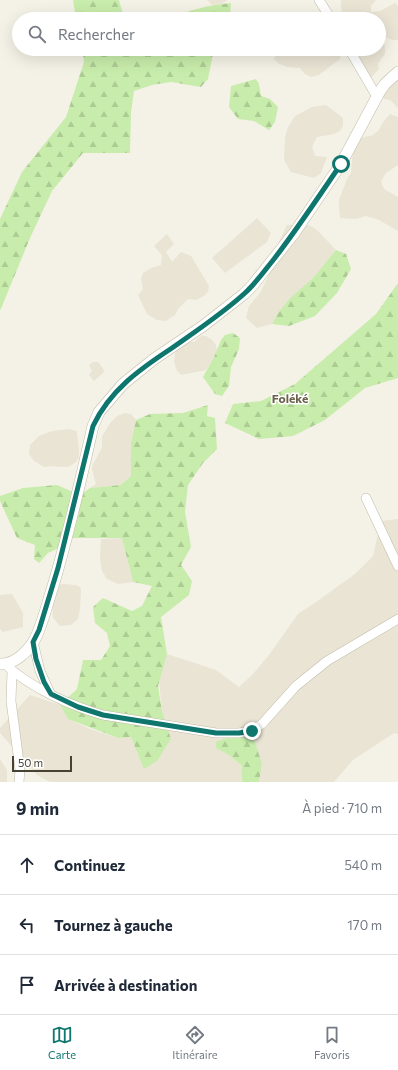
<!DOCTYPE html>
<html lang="fr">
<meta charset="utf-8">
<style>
:root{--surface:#fff;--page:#f6f6f7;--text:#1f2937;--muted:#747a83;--line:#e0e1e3;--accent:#0f766e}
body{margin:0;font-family:Commissioner,sans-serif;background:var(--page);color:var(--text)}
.scale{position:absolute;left:12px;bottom:10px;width:60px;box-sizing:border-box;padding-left:4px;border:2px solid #484235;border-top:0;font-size:11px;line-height:14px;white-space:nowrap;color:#484235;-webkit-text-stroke:3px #fff;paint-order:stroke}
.stop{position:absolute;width:12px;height:12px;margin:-9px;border:3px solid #0f766e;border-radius:50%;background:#fff}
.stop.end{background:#0f766e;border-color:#fff;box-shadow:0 1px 4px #0008}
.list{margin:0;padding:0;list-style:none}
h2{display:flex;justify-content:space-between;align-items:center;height:52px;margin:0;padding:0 16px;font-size:17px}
h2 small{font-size:13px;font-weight:400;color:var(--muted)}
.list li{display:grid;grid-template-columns:26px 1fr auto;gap:12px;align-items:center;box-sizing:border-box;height:60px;padding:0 16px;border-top:1px solid var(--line)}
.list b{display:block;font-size:15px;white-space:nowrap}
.list em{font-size:13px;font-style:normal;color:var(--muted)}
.icon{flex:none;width:22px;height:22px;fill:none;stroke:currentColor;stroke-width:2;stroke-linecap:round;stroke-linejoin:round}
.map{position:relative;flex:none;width:398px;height:782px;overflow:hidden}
.search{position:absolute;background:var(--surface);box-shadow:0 4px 16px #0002;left:12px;right:12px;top:12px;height:44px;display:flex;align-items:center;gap:10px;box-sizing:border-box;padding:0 14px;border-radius:22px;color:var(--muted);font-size:15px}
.sheet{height:232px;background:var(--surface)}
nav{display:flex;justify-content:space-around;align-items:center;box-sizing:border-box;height:56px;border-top:1px solid var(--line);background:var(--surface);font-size:11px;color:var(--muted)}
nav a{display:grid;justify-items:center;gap:2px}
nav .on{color:var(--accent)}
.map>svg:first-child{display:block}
</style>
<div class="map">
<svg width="398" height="782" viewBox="0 0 398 782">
<defs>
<pattern id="forest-firs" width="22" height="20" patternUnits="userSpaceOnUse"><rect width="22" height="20" fill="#c8ecab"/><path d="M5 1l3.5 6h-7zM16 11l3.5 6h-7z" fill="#adcc94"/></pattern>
</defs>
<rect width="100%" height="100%" fill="#f4f2e6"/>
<path fill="#e9e4d4" d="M207,0H227L222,4L212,5Z
M341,0H376L371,6V12L380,11L395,3L398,6V40H393L384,37L381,38L385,46V54L378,64L379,69L370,79L353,49H379V19H343L341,7Z
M278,49H335L341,58L319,75L311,77L305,74L300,68L288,67L279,64L274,59Z
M398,77V108L390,100L384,99L382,94Z
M326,105L343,118V126L340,131L334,134L317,137L312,147L315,156L327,157L321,173L314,178L291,172L284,160L285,137L288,127L295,116L312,107Z
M390,114L398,117V165L386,173L381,181L384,189L398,197V231L379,220L366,216L356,219L340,218L339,205V200L347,179L351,173L352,159L355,146L361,138L373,135L378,131L384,121Z
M257,218L271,233L267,242L225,273L212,258Z
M287,225H309L317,230L336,250L313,278L290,298L278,313L272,324L257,328L246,318L249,306L260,293L267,279L277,246Z
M167,234L174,244L166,252L172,262L181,252L191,256L209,286L208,292L204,296L196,300L188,299L178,309L175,315L166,321L157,320L147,314L138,295L143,289L141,279L143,273L151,268L161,265L162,255L154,246Z
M201,336H206L212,340L216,345L217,351L215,355L206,370L181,375L177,371L174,361L176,350L188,342H194Z
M93,362H98L104,370L103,373L94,381L89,375L92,371L89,365Z
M125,413L131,414L136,420L131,443V476L121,485L90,488L96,484L92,469L93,464L102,448V437L110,423L117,416Z
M69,429L77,431L79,451V457L76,462L68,467H60L52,466L44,467L34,461L29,454L30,445L39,436L52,431Z
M398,519V734L394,733L353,760L334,782H259L262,764L216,748L229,755L242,766V782H50L37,775L0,733V728L30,695L60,705L68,719L90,729L118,738L131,737L144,769L171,739L162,711L159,681L167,654L216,670L239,687L253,674L269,655L298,614L316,602L355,574L373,556L381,521Z
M122,538L133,582L118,584L107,579L102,571L100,560L101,539Z
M62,584L76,585L80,587L81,591L80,609L78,619L71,625L60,626L53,618L52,601L56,587Z
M12,594L23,613V627L3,632L0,629V595Z
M0,759L7,770V782H0Z"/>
<path fill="url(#forest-firs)" d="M73,0H119L124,18L126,19H76Z
M231,3L230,16L227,19H169C187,10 210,5 231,3Z
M82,49H214L208,79L201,87L171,82L152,85L134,91L131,112L130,153H83L52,191L30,238L0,311V219L22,172L66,117L84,62Z
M256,79L259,84L261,96L270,99L278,107L275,122L269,130L254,121L238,119L229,107L231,86Z
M336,250L346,254L351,269L337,293L315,316L289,326L272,324L278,313L290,298L313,278Z
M398,283V378L365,388L325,420L293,436L259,439L225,423L233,404L261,401L295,384L376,314Z
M233,333L240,338L239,349L231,367L229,386L222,396L215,394L203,377L215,355L221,340L225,335Z
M208,405L207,416L215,418L217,449L203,463L188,485L185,512L191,547L181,565L192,581L189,595L161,617L167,654L158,686L162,711L171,739L157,761L144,769L131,737L118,738L68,719L60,705L77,689L83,660H101L110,646L107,633L95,623L93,607L103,598L132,611L142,606L152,586L133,582L122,538H73L59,548L48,553L39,563L34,559L35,545L17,538L0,501V496L23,488L57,485L80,495L90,488L121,485L131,476V443L136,420L150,414L183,413Z
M245,734L255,742L262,764L259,782H242V766L229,755L216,748V742L232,736Z"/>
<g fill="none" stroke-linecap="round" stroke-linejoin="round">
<g stroke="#c1bba8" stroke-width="10">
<path id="minor" d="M319,0L331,19
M349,49L377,97
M366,498L398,566
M33,642L40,671L50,693
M5,664C29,687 71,706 103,715L216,733H239L251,731L262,724L296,686L327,661L398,619
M12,671L11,701L20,770L19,782"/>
</g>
<g stroke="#c1bba8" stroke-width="12">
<path id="tertiary" d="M0,664C14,665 27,652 34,641C43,624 47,604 53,586C69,533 81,479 93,426L99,412L123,384L154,359L203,326L244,294L252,286L295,232L341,164L380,91L385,84L398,72"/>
</g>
<use href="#minor" stroke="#fff" stroke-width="9"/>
<use href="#tertiary" stroke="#fff" stroke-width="11"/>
</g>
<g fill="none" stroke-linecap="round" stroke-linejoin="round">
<path stroke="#0f766e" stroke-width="5" d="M252,731L239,733H216L103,715L78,707L51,694L44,682L36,659L33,642L39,630L58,568L93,426C110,390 140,369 172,348C196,331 222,314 245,293C256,283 265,270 274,259C298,228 319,196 341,164"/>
</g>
<g text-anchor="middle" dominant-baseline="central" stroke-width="3" stroke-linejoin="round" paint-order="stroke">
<g font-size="12" font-weight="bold" fill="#6c624b" stroke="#fff">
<text x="290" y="398">Foléké</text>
</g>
</g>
</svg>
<div class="scale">50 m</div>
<div class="stop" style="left:341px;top:164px"></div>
<div class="stop end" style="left:252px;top:731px"></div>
<div class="search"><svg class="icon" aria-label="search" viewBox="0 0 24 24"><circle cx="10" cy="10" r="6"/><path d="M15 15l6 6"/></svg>Rechercher</div>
</div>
<section class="sheet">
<h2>9 min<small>À pied · 710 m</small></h2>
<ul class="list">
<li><svg class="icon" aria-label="ahead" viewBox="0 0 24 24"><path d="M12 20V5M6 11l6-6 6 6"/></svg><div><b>Continuez</b></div><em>540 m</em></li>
<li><svg class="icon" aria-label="left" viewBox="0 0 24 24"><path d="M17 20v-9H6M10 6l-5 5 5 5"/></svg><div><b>Tournez à gauche</b></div><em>170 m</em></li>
<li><svg class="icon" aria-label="arrive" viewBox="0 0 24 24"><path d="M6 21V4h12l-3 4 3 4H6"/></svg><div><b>Arrivée à destination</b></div></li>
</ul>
</section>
<nav>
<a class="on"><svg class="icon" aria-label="map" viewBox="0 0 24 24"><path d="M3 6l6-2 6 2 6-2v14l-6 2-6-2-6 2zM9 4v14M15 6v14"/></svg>Carte</a>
<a><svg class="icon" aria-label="directions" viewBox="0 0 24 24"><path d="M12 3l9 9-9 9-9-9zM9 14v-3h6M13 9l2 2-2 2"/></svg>Itinéraire</a>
<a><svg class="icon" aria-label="saved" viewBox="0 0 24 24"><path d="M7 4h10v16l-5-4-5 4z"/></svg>Favoris</a>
</nav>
